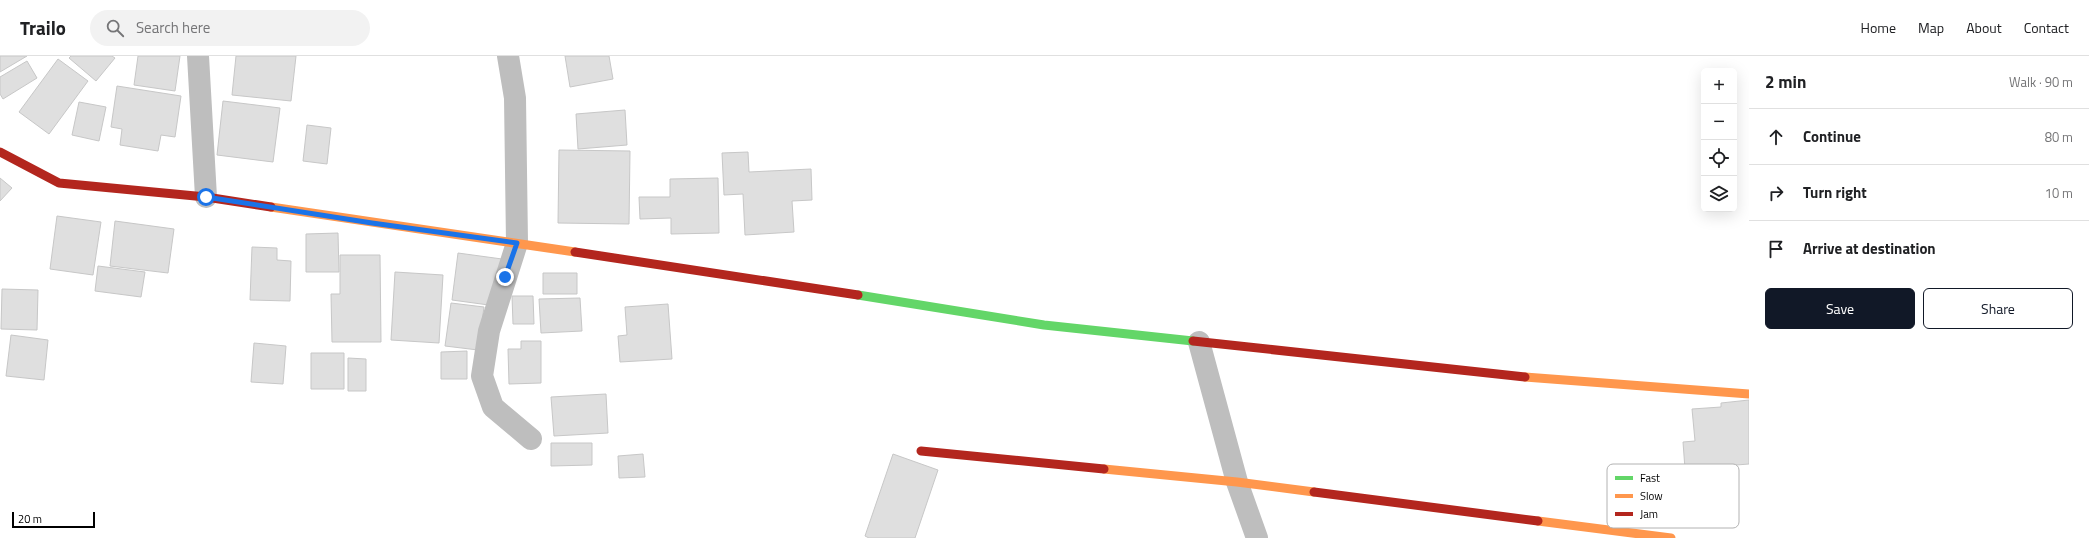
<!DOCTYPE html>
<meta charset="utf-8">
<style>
:root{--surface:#fff;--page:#f2f2f2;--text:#202124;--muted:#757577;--line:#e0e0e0;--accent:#111827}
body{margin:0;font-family:"Titillium Web",sans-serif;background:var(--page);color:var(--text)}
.controls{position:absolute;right:12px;top:12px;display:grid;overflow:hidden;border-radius:6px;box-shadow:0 4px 16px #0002}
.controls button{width:36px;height:36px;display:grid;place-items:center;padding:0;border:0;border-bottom:1px solid var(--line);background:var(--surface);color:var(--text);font:20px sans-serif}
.scale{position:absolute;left:12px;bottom:10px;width:83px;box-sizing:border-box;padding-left:4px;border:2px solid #000;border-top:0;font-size:11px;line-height:14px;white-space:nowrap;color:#000;-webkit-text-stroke:3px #fff;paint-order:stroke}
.stop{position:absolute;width:12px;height:12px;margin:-9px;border:3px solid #1a73e8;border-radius:50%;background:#fff}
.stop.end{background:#1a73e8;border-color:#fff;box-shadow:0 1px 4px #0008}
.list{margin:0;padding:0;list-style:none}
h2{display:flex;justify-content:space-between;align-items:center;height:52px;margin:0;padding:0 16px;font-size:17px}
h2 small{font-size:13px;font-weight:400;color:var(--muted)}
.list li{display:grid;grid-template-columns:26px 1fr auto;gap:12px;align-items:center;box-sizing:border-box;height:56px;padding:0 16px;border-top:1px solid var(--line)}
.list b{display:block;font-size:15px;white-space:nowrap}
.list em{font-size:13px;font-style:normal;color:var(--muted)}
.actions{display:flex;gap:8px;padding:12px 16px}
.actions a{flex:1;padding:9px 0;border:1px solid var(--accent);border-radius:6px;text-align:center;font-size:14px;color:var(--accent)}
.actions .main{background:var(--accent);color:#fff}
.icon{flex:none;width:22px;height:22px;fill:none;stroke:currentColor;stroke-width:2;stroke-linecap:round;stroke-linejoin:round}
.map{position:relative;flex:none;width:1749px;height:482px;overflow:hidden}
header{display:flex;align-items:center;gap:24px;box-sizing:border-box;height:56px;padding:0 20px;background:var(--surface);border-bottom:1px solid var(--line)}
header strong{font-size:19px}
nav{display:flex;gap:22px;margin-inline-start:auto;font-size:14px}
.search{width:280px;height:36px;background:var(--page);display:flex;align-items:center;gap:10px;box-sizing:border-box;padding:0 14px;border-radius:22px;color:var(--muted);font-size:15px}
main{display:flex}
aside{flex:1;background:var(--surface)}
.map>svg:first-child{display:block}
</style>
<header>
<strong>Trailo</strong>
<div class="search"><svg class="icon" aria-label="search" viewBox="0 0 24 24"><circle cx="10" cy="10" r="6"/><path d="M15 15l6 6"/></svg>Search here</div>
<nav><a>Home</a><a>Map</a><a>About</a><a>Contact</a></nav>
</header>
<main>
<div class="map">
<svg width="1749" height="482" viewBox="0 0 1749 482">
<rect width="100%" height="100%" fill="#fff"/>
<path fill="#dfdfdf" stroke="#c7c7c7" d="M0,0H27L0,16Z
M71,0H112L115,2L96,25L69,2Z
M138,0H180L175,35L134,29Z
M236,0H296L291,45L232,39Z
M565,0H609L613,23L570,31Z
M58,3L88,25L49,78L19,56Z
M27,5L37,22L3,43L0,38V21Z
M117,30L181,40L175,81L161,79L158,95L120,89L122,73L111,71Z
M223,45L280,52L273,106L217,99Z
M79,46L106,51L99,85L72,79Z
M625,54L627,89L578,93L576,58Z
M307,69L331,72L327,108L303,105Z
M559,94L630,95L629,168L558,167Z
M748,96L749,116L811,113L812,144L792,145L794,176L745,179L743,138L724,139L722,97Z
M0,122L12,132L0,145Z
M718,122L719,177L671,178V162L640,163L639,141H670V123Z
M57,160L101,166L93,219L50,213Z
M115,165L174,173L168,217L110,210Z
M338,177L339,216H306V178Z
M252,191L277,192V204L291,205L290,245L250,244Z
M458,197L502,203L496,250L452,244Z
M340,199H380L381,286H332L331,238H340Z
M98,210L145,216L141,241L95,235Z
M395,216L443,219L439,287L391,284Z
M543,217H577V238H543Z
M2,233L38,234L37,274L1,273Z
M512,240H533L534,268H513Z
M580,242L582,275L541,277L539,243Z
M451,247L484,251L478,294L445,290Z
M668,248L672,303L620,306L618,280L627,279L625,251Z
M11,279L48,284L44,324L6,320Z
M521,285H541V327L509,328L508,293H521Z
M254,287L286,290L283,328L251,326Z
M467,295V323H441V296Z
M311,297H344V333H311Z
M348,302L366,303V335H348Z
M606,338L608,377L554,380L551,341Z
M1749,344V408L1685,413L1683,386L1695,385L1692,353L1721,351V347Z
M551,387H592V409L551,410Z
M643,398L645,421L619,422L618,400Z
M893,398L938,414L915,482H869L865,480Z"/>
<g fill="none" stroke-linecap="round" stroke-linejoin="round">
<path stroke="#bebebe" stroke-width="22" d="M198,0L206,141
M508,0L515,42L517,187L489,275L482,320L493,351L531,383
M1199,286L1237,426L1257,482"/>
<path stroke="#63d668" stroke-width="9" d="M858,239L1044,269L1193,285"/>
<path stroke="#ff974d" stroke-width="9" d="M271,151L575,196
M1525,321L1749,338
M1104,413L1237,426L1314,436
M1538,465L1671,482"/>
<path stroke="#b3261e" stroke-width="9" d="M0,96L59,127L206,141L271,151
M575,196L858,239
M1193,285L1525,321
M921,395L1104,413
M1314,436L1538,465"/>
</g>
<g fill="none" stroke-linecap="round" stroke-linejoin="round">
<path stroke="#1a73e8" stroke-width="5" d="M206,141L372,167L517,187L505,221"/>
</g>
<rect x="1607" y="408" width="132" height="64" rx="6" fill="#fff" stroke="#b2b2b2" stroke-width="1"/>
<rect x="1615" y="420" width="18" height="4" fill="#63d668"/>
<rect x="1615" y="438" width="18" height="4" fill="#ff974d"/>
<rect x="1615" y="456" width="18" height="4" fill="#b3261e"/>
<g font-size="11" fill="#000">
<text x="1640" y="426">Fast</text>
<text x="1640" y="444">Slow</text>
<text x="1640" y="462">Jam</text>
</g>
</svg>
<div class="controls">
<button>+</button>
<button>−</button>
<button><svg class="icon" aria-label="locate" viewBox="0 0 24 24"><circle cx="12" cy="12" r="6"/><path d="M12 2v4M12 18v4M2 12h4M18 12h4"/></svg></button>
<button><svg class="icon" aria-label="layers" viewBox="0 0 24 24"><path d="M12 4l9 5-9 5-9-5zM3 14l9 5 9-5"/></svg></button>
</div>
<div class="scale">20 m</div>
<div class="stop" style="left:206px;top:141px"></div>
<div class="stop end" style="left:505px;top:221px"></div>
</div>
<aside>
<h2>2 min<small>Walk · 90 m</small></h2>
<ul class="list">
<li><svg class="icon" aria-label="ahead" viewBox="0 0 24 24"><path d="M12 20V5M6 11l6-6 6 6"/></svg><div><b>Continue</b></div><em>80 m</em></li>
<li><svg class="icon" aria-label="right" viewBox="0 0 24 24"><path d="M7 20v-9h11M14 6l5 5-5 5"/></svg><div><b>Turn right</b></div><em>10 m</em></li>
<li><svg class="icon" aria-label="arrive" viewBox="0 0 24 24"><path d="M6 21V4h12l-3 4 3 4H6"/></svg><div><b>Arrive at destination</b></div></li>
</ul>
<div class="actions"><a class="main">Save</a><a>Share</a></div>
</aside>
</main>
